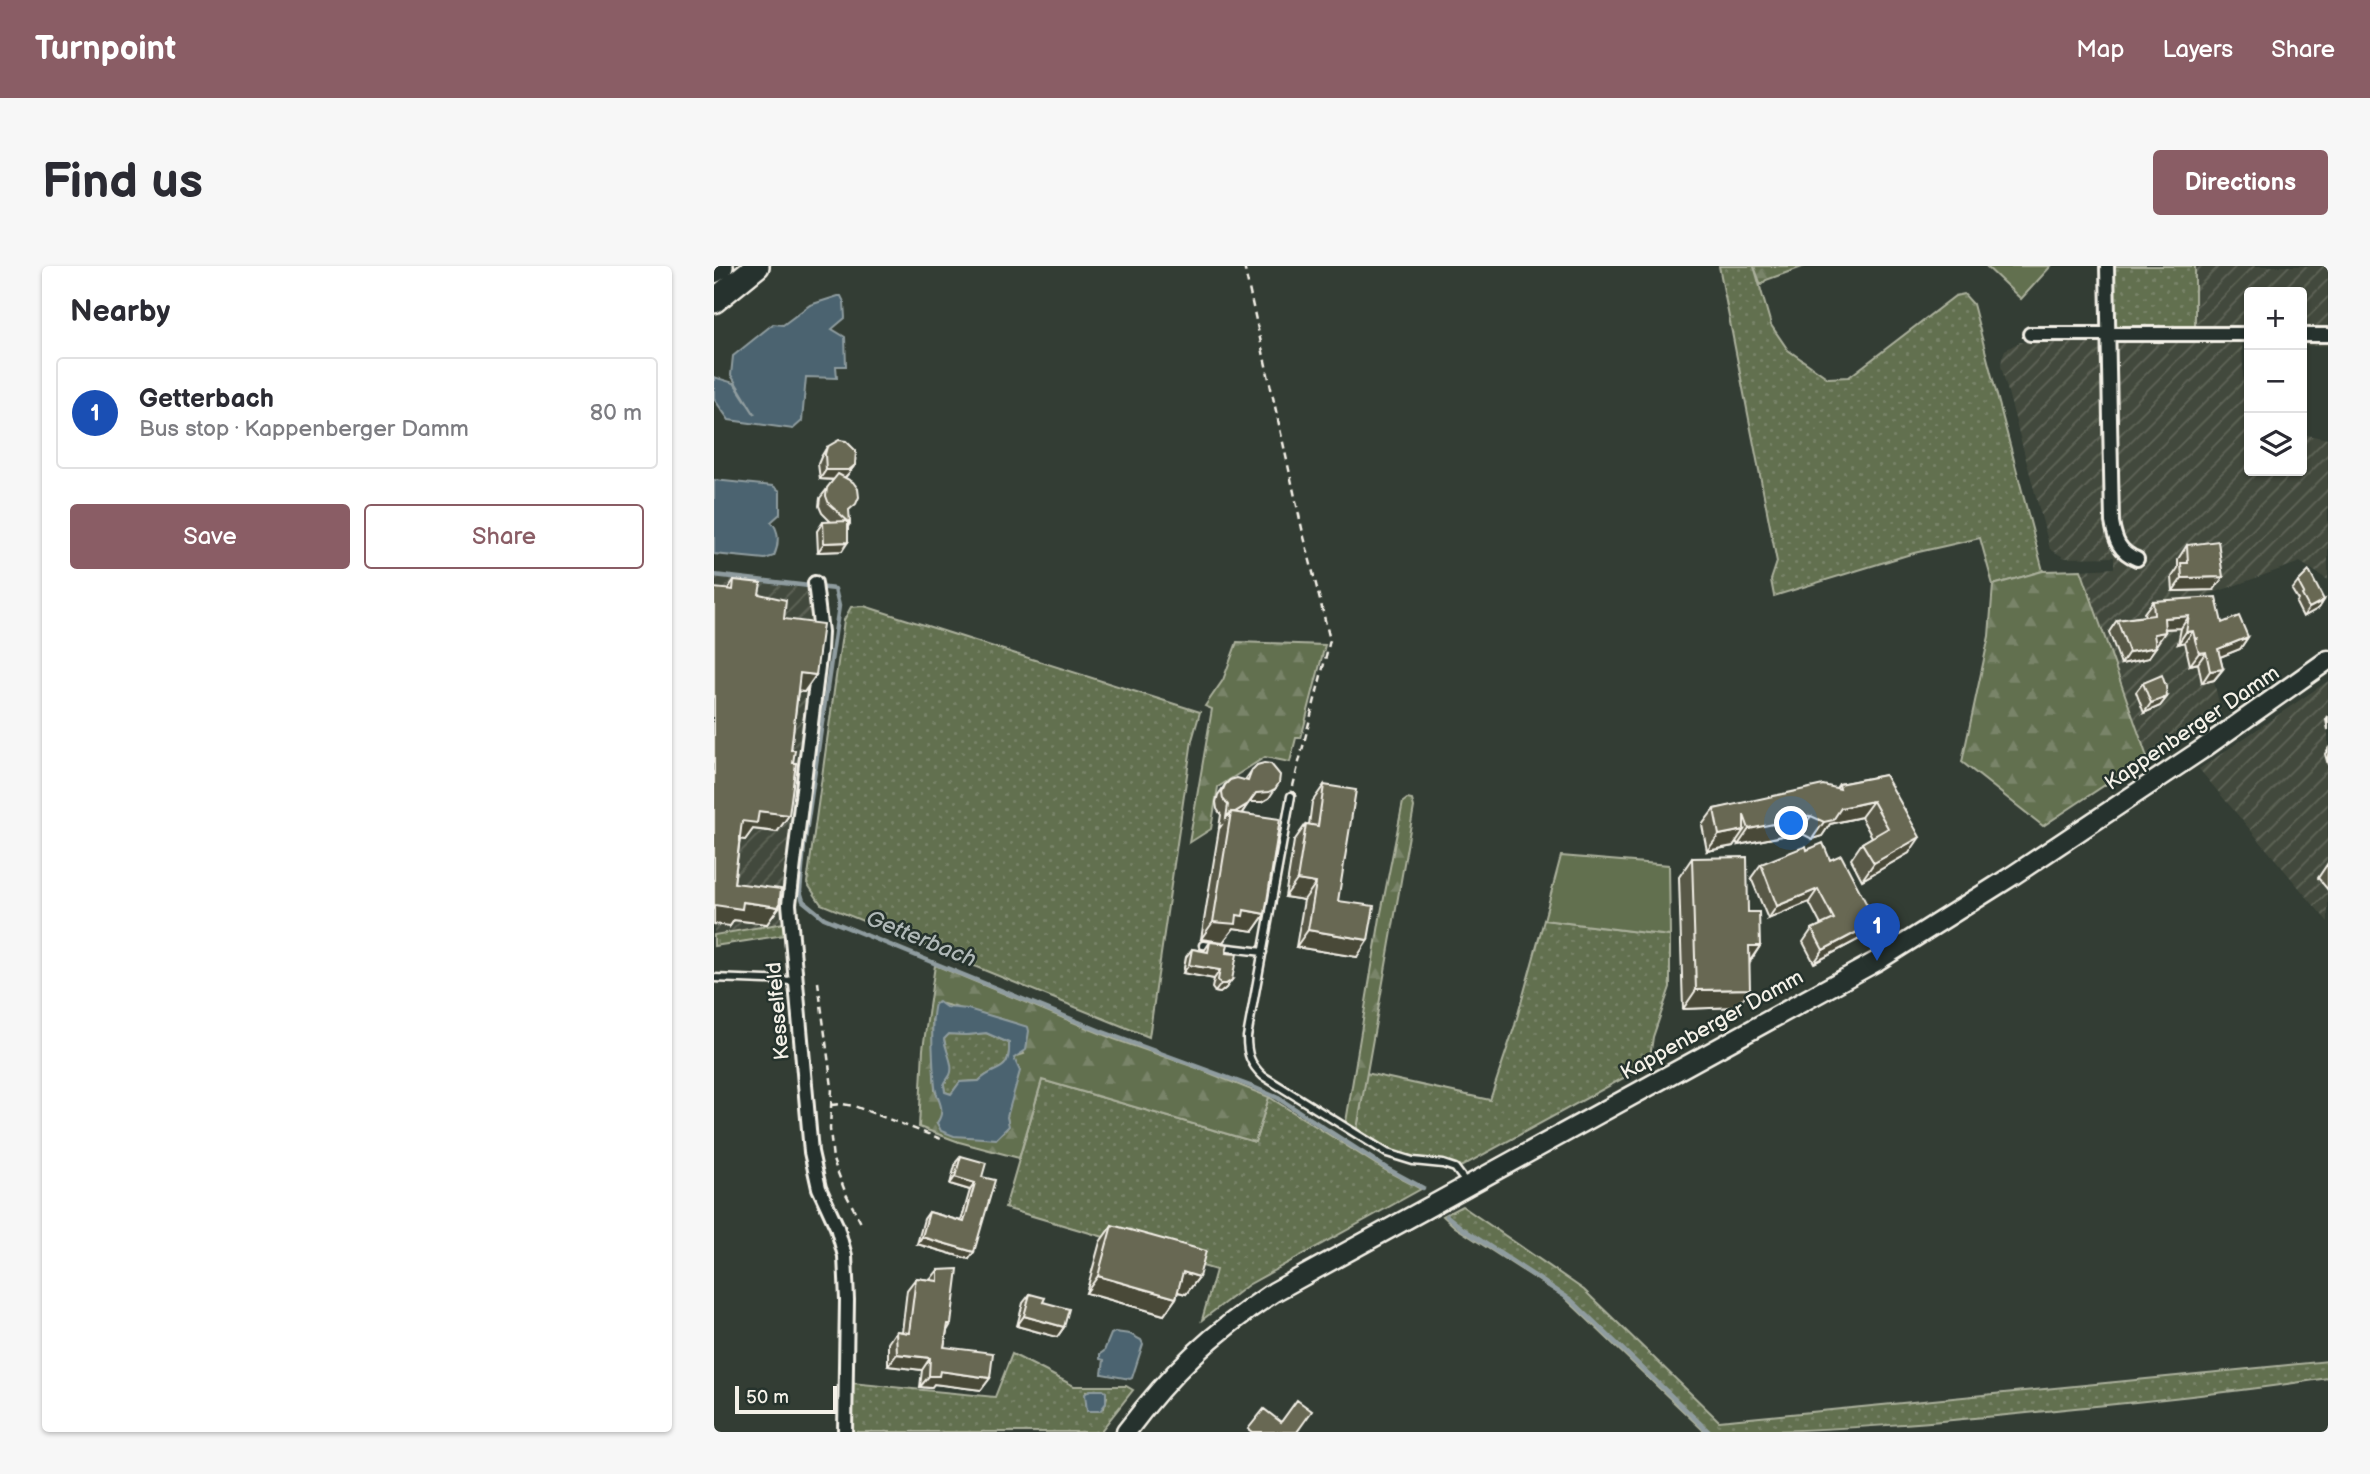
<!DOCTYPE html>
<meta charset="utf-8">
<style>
:root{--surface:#fff;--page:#f7f7f7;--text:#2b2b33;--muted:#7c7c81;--line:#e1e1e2;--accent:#8a5d65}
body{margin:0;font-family:"Balsamiq Sans",sans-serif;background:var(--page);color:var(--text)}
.controls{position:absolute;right:21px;top:21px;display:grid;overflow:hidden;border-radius:7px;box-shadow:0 2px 5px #0004}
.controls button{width:63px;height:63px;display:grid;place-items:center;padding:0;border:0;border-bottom:2px solid var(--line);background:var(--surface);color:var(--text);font:35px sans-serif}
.scale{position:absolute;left:21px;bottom:18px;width:102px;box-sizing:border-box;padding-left:7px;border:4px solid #f4f1e8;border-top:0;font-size:19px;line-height:24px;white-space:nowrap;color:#f4f1e8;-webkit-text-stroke:5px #26332d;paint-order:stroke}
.you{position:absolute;left:1078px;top:558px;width:24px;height:24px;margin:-18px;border:5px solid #fff;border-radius:50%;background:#1a73e8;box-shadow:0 0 0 10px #1a73e833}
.badge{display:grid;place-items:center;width:46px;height:46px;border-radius:50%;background:var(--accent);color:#fff;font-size:23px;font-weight:700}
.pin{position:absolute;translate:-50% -58px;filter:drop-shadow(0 2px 4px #0008)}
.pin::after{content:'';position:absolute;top:37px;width:24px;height:21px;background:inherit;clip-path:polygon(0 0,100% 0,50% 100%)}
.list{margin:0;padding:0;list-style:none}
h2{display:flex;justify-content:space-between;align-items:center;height:91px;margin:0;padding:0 28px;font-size:30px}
h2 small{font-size:23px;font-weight:400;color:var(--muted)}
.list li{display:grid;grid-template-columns:46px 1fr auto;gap:21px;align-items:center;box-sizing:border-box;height:112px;margin:0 14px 14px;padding:0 14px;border:2px solid var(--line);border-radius:7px}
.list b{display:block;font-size:26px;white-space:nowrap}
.list p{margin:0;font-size:23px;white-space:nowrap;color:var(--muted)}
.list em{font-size:23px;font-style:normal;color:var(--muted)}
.actions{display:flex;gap:14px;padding:21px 28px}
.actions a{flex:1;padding:16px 0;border:2px solid var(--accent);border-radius:7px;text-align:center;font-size:24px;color:var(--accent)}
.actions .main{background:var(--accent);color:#fff}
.icon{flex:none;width:38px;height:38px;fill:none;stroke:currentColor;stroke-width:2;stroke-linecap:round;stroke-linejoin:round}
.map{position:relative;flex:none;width:1614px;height:1166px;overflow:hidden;border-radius:7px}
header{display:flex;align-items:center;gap:42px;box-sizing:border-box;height:98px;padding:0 35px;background:var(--accent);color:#fff}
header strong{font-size:33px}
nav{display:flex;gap:38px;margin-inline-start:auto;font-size:24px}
.intro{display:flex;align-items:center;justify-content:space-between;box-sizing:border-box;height:168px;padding:0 42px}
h1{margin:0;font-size:49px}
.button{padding:18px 32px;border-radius:7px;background:var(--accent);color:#fff;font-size:24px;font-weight:700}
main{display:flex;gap:42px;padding:0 42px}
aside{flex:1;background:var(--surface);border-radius:7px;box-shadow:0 2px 5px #0004}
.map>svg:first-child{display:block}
</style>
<header>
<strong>Turnpoint</strong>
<nav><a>Map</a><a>Layers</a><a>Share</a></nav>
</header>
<div class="intro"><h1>Find us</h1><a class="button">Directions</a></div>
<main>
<aside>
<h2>Nearby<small></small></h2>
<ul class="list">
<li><span class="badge" style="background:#1a4fb4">1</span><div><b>Getterbach</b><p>Bus stop · Kappenberger Damm</p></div><em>80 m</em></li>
</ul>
<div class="actions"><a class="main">Save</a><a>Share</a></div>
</aside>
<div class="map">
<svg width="1614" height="1166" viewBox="0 0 1614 1166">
<defs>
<pattern id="industrial-furrows" width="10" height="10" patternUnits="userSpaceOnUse" patternTransform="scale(1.75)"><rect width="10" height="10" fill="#434a3d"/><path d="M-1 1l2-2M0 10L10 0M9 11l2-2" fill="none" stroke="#5f6559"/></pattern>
<pattern id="grass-dots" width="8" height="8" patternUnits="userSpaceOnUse" patternTransform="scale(1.75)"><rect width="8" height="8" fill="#626f50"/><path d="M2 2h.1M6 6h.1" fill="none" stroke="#798469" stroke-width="1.8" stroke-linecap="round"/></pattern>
<pattern id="forest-firs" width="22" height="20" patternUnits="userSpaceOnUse" patternTransform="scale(1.75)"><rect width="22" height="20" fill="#626f50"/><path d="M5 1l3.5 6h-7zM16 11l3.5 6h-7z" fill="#798469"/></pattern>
</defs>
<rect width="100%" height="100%" fill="#333d34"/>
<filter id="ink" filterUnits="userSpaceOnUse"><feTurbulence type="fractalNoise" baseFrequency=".0143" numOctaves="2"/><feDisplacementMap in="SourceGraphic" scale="14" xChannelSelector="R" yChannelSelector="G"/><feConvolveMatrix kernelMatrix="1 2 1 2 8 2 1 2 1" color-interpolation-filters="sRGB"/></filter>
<g filter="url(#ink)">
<path fill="url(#industrial-furrows)" d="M1481,0H1614V80H1588V26H1535V76H1528L1531,153H1535V205H1588V168L1614,173V314L1586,296L1480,334L1507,445L1434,494L1367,304L1400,302V291L1351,292L1336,283L1287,100L1288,92L1291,84L1306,76H1481Z
M0,311L96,323L103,371L73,608L70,657L2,669H0Z
M1614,415V656L1485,503Z"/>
<path fill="url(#grass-dots)" stroke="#abb09c" stroke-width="2" fill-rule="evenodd" d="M1005,0H1040L1057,59L1074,84L1114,112L1135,111L1241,30L1250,28L1259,38L1329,305L1279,319L1266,272L1200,287L1060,330L1057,314L1063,296Z
M1399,0H1481V61L1400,62Z
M150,340L486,446L478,474L435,771L107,638L93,617L130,354L137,341Z
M830,654L956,670V721L939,771L935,798L741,904L683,888L643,863L652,807L776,834L801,759Z
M70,657L71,669L0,680V669Z
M272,767L295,777C297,809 280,799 265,815L246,816L237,828L231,826L230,819L236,808L237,802L230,773L235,768L253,769Z
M328,814L541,876L555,831L671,904L707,923L534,1019L488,1054L502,1004L291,942Z
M748,940L870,1024L1005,1155L1614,1095V1112C1530,1125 1446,1134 1361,1142C1238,1155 1115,1166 991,1166L850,1031L741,961L729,950Z
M298,1088L360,1120H412L419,1124L386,1166H137L138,1117L281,1131ZM372,1125L393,1131L390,1142L373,1145Z"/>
<path fill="url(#forest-firs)" stroke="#abb09c" stroke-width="2" fill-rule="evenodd" d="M1040,0H1091L1052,14L1047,19Z
M1367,304L1433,491L1329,560L1248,496L1275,370L1279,319L1329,305Z
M523,376L611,379L587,472H582L576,496L551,491L504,521L497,563L475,577L498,443L491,440L509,414Z
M693,533L698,534L700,541L643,863L632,856L666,652L689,536Z
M221,699L400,773L483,802L555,831L541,876L328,814L305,892L245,876L205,861L209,783ZM229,738L294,755L310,788L300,791L293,851C295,860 295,863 286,868L223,857L227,851L228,840L221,824L218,754Z"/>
<path fill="#626f50" stroke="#abb09c" stroke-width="2" d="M1272,0H1337L1307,33Z
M847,590L955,599L956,670L830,654Z"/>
<path fill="#4b646f" stroke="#8f9c9f" stroke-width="2" fill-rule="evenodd" d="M124,30H127L130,36L131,52L118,63L131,71L132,100H122L123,112L92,111L88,155L79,163L15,154L0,133V111L20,117L41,149L17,109L19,90L59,58L69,59L96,39Z
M0,214L59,220L66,225V248L57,256C66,264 65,279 60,290L51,293L0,288Z
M225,736L232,741L254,743L314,761L315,765L312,784L300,792L306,805L293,851L295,860L282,873L240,870L227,865L223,857C233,842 223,835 221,821C219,802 216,755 221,738ZM272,767L295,777C297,809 280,799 265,815L246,816L237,828L231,826L230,819C231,815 234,813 236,809C241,800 231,783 230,773L235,768L253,769Z
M401,1066L416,1068L427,1074L429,1078L418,1112L416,1113L388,1108L390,1094L386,1093V1088L390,1085L397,1068Z
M376,1124H389L392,1126V1137L386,1145H373L371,1128Z"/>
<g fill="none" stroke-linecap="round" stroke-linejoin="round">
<path stroke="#8f9c9f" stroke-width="4.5" d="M0,309L121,323L125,340L90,580L86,625L89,635L110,652L389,766L539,821L564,832L672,902L709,922
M733,950L749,963L857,1034L995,1166"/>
<g stroke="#f4f1e8" stroke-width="11">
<path id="lane" d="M577,530L533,771C533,788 536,798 549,810L673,887L699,895L729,898L741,902L753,918
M489,679L549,686
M0,712L80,715"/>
</g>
<g stroke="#f4f1e8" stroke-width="18">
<path id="street" d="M1393,0L1398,256C1401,274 1405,286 1423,293
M1316,68H1535
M1588,69H1614
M101,317L107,366L106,384L75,638L97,886L105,922L123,961L131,990L133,1034L131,1166"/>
</g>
<g stroke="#f4f1e8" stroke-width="23">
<path id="secondary" d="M412,1166C457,1106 498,1067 560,1026L1163,695L1298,610L1487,484L1614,394"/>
</g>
<g stroke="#f4f1e8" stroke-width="28">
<path id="highway" d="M0,5L7,0
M0,35L43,0"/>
</g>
<path stroke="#f4f1e8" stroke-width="2.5" stroke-dasharray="7 5" stroke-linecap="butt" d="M530,0L589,267L616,374L579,520
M104,716L118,821L116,863L119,894L132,928L147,957
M118,839L129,838L140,840L227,873"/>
<use href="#lane" stroke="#26332d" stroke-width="6"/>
<use href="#street" stroke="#26332d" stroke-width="12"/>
<use href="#secondary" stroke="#26332d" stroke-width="18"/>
<use href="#highway" stroke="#26332d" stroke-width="23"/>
</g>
<path fill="#595947" stroke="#f4f1e8" stroke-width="2" d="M113,181L141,199L131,212L136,257L134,261L128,285L104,286L103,265L109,256H117L108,247L105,240L106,232L120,214L106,213L104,198L107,191Z
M1473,279L1500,324L1459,325L1458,311L1464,302V293Z
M20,314L45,328L70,353L102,409L90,426L84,425L77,484L75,549L63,566L39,563L31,574L26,573L20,617L65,641L53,658L20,654L16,660L13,324Z
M1584,316L1610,334L1605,342L1589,351L1582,337L1584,334L1578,324Z
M1439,335L1508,357L1534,371L1526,383L1506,391L1509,403L1500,414L1488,417L1484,397L1476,399L1473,386L1474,384L1473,385L1471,376L1464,378L1467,362L1451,363V366L1442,378L1434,392L1407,398L1395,366L1403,354L1431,350L1430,347Z
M1429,417L1453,431L1446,440L1430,447L1422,426Z
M1614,450V464L1612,454Z
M1614,483V499L1611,488Z
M538,504L555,532L548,536H535L528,547L551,648L539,665L520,662L509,676L487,673L505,563L507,560L505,561L507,549L503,543L502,536L504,529L511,519L531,514Z
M1171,509L1195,587L1148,614L1137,593L1148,577L1158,571L1147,551L1116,558L1108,570L1098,573L1085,566H1075L1073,569L1024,579L1022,575L1019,580L993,585L988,559L1000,543L1122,522L1125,518Z
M610,519L624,635L643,691L582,681L590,634L571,631L580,575L592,558L595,559L598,536Z
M1093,584L1116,594L1162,656L1153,669L1100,697L1089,676L1098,663L1107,659L1095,636L1054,653L1037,612L1047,598Z
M978,592L1034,646L1046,680L1036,696L1023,741L969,743L965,611Z
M1614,597V624L1604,612Z
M496,676L512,722L506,727L501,726L498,722L500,713L469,707L472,691L478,683L490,685Z
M247,890L268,911L255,993L203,978L210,953L215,946L247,955L256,924L236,918L242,896Z
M398,959L485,1011L472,1028L464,1026L462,1032L450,1049L372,1027L386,976Z
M224,1004L237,1058L233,1065L230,1081L276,1112L267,1124L220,1118L217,1122L206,1121L208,1104L174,1100V1077L182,1065L188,1066L193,1024L202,1012L216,1014Z
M316,1028L329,1036L350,1061L343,1071L303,1060L309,1037Z"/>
<path fill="#494839" stroke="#f4f1e8" stroke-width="2" d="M141,199L134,208L128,214L106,213L112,204Z
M134,276L128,285L104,286L110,277Z
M1509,311L1500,324L1459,325L1468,312Z
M1610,334L1605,342L1589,351L1595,342Z
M1475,350L1467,362L1442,363L1450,352Z
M1479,365L1471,376L1464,378L1472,366Z
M1451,366L1443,378L1432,379L1440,368Z
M1534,371L1526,383L1496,395L1504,383Z
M1442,381L1434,392L1407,398L1415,386Z
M1492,386L1484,397L1476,399L1485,387Z
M1509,403L1500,414L1488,417L1496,405Z
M86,407L102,409L90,426L74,424Z
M1453,431L1446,440L1430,447L1437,437Z
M561,523L555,532L548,536H535L542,527Z
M1159,535L1147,551L1116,558L1108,570L1098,573L1110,556L1127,542Z
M534,538L527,548L517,549Z
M45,545L75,549L63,566L39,563L31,574L16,572L28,555Z
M1083,549L1097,550L1085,566H1075L1073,569L1024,579L1035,563Z
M1030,564L1019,580L993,585L1005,569Z
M1206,571L1195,587L1148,614L1160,597Z
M583,614L602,617L590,634L571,631Z
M1104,623L1095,636L1054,653L1063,640Z
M29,636L65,641L53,658L20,654L16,660L0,658V639Z
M530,644L551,648L539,665L520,662L509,676L487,673L499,656L523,649Z
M1162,656L1153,669L1100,697L1109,684Z
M594,664L654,674L643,691L582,681Z
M1035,680H1046L1033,699Z
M475,699L506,704L500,713L469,707Z
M518,714L512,722L506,727L501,726L507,718Z
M1036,723L1023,741L969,743L982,724Z
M241,911L261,917L256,924L236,918Z
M208,971L260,986L255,993L203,978Z
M469,1006L485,1011L472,1028L457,1024Z
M384,1010L462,1032L450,1049L372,1027Z
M310,1050L350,1061L343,1071L303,1060Z
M183,1088L216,1092L208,1104L174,1100Z
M226,1105L276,1112L267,1124L220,1118L217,1122L206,1121L215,1110Z"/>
<path fill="#686752" stroke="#f4f1e8" stroke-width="2" d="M125,174L132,175L142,185L141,199L135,204H112L111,188L113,181Z
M124,208L139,216L144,223L145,231L142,238L135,244L136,257L115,238L112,230L113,222Z
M134,255V276L110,277L109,256Z
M1504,275L1509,311L1468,312L1467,297H1474L1473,279Z
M1595,305L1610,334L1595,342L1588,329L1590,327L1584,316Z
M20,314L47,317L45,328L72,334L70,353L109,358L102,409L86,407L77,484H81L79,497H82L75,549L45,545L43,557L28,555L20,617L67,623L65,641L29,636L28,643L0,639V322L19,324Z
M1502,331L1508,357L1525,350L1534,371L1504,383L1509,403L1496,405L1492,386L1485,387L1481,374L1484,372L1481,373L1479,365L1472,366L1475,350L1450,352L1451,366L1440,368L1442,381L1415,386L1403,354L1440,349L1439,335Z
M1448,409L1452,421L1453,431L1437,437L1429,417Z
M550,497L557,498L566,509L565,517L561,523L555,526L542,527L534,538L521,546H517L512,552L514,539L509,533L508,526L511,519L516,514L523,512L534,515L538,504L543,499Z
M1171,509L1206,571L1160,597L1148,577L1174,562L1159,535L1127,542L1119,554L1110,556L1097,550L1083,549L1084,553L1035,563L1030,549V564L1005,569L1000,543L1109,519L1126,523L1125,518Z
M610,519L642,524L624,635L660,640L654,674L594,664L602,617L583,614L592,558L604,560Z
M517,546L566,553L551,648L530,644L529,650L523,649L522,658L499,656Z
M1109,577L1116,594L1127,589L1162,656L1109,684L1098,663L1120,653L1104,623L1063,640L1047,598L1092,580L1093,584Z
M1033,591L1034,646H1045L1046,680H1035L1036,723L982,724L978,592Z
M496,676L514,678L512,687L523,688L518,714L512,718H507L504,714L506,704L475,699L478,683L494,686Z
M247,890L272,897L268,911L281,914L260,986L208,971L215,946L250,956L261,917L241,911Z
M398,959L492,985L485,1011L469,1006L462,1032L384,1010Z
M244,1003L237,1058H234L230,1081L279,1087L276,1112L226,1105L225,1110H215L216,1092L183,1088L182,1065L195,1067L202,1012L224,1015V1004Z
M316,1028L331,1032L329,1036L355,1043L350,1061L310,1050Z
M583,1134L598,1145L583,1166H538L534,1163L550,1143L567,1156Z"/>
</g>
<g text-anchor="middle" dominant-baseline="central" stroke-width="5" stroke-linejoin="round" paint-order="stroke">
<g font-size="21" fill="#f4f1e8" stroke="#26332d">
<text transform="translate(1478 462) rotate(-34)">Kappenberger Damm</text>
<text transform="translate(64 745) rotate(-95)">Kesselfeld</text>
<text transform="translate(998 759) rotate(-29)">Kappenberger Damm</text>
</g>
<g font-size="23" font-style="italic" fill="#b0b9b8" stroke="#26332d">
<text transform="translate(207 673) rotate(22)">Getterbach</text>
</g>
</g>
</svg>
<div class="controls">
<button>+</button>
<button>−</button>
<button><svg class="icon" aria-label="layers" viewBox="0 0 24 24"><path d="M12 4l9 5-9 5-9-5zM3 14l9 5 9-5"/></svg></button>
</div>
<div class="scale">50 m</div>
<div class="you"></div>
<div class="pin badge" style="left:1163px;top:695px;background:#1a4fb4">1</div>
</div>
</main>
